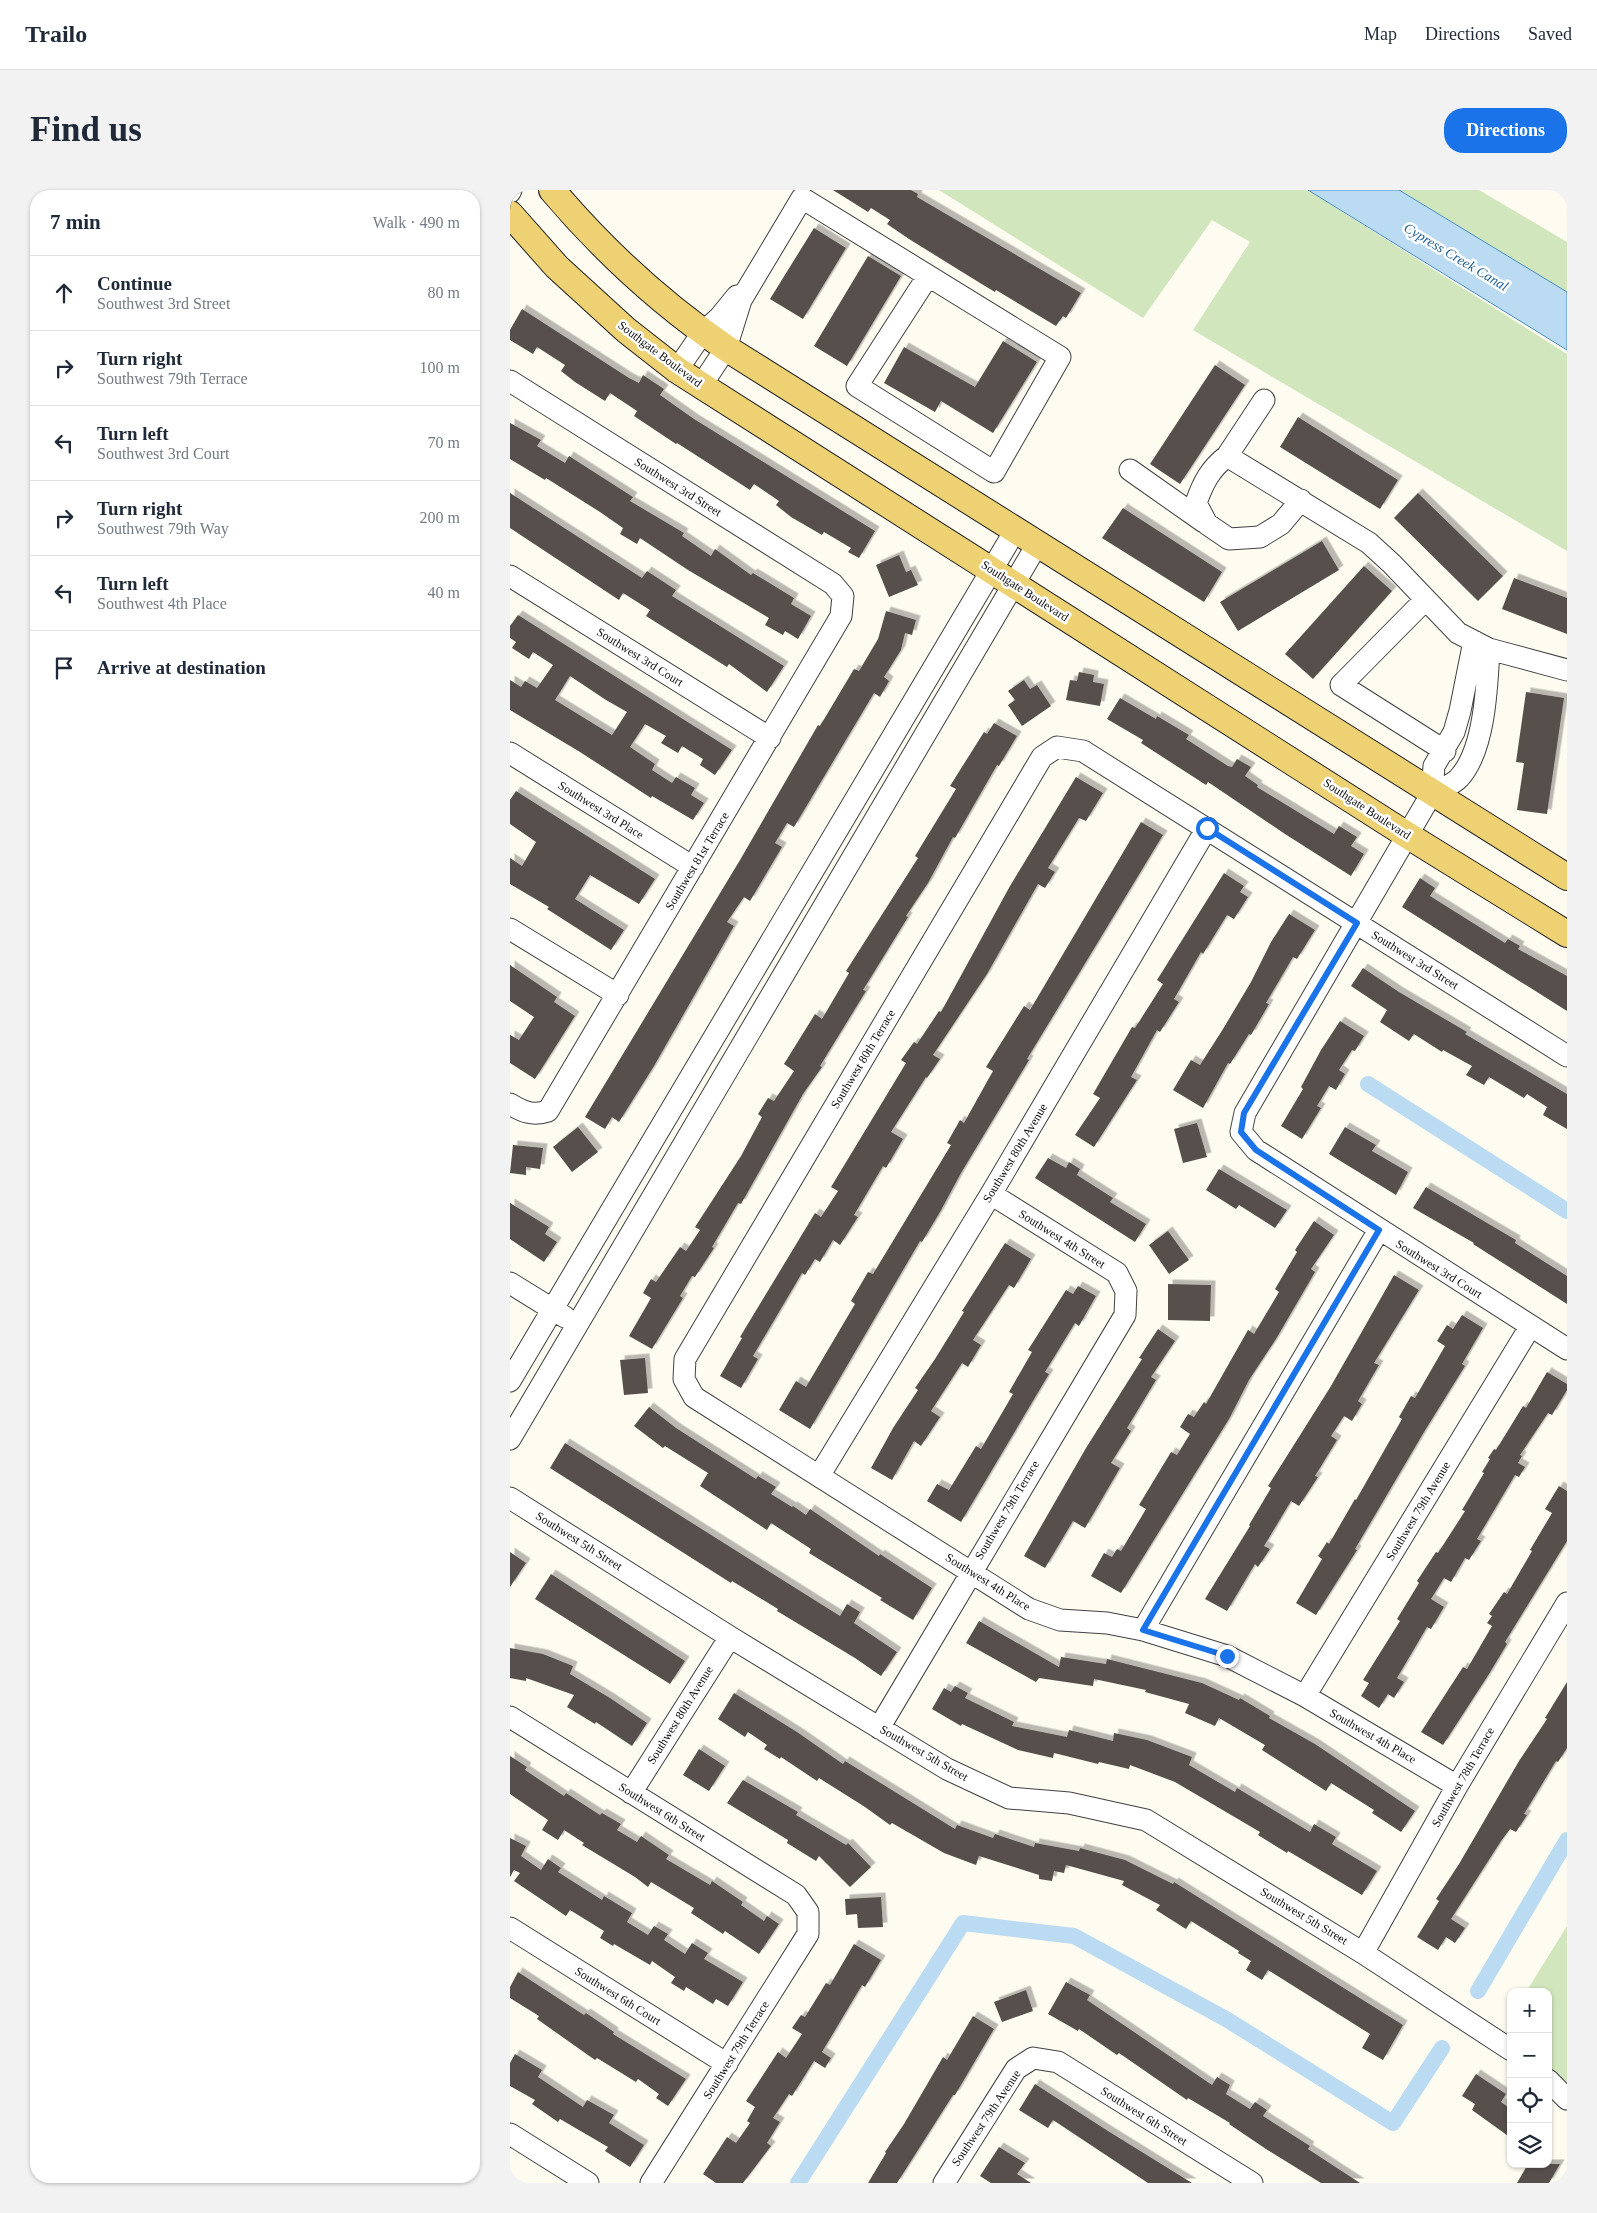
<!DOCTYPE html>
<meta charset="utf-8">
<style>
:root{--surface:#fff;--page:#f2f2f3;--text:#1f2937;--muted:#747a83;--line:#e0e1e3;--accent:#1a73e8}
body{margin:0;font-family:Georgia,serif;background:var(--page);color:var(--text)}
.controls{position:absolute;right:15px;bottom:15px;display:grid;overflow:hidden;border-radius:10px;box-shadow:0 1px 4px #0004}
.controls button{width:45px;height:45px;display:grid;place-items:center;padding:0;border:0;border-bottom:1px solid var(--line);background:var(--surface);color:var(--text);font:25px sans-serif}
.stop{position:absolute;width:15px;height:15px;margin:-11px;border:4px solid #1a73e8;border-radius:50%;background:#fff}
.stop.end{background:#1a73e8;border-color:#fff;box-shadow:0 1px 5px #0008}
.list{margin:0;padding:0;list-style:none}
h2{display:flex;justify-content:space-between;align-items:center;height:65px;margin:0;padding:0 20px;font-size:21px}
h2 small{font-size:16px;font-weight:400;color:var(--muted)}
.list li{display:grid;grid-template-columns:32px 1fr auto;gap:15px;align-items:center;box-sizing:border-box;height:75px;padding:0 20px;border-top:1px solid var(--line)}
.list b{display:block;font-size:19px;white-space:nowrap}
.list p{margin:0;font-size:16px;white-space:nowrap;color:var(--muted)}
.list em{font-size:16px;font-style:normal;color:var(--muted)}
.icon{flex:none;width:28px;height:28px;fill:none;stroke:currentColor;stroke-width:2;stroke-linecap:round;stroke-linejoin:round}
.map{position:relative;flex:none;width:1057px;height:1993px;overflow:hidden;border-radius:20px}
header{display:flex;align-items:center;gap:30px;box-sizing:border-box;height:70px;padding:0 25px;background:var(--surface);border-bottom:1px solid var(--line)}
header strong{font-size:24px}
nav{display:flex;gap:28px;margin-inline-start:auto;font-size:18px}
.intro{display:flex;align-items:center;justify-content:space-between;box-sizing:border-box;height:120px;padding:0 30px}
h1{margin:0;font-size:35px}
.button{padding:12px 22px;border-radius:20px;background:var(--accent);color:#fff;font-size:18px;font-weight:700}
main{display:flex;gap:30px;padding:0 30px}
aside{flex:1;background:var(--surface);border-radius:20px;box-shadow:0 1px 4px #0004}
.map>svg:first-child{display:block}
</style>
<header>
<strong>Trailo</strong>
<nav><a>Map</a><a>Directions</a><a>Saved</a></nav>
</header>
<div class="intro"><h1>Find us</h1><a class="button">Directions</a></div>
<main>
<aside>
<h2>7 min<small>Walk · 490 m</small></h2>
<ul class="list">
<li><svg class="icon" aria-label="ahead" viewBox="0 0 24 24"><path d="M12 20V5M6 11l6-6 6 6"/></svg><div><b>Continue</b><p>Southwest 3rd Street</p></div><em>80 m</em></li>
<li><svg class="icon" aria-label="right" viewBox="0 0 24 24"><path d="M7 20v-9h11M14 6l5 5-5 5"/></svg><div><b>Turn right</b><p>Southwest 79th Terrace</p></div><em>100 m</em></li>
<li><svg class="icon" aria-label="left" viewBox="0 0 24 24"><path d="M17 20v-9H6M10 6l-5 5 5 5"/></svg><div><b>Turn left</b><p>Southwest 3rd Court</p></div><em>70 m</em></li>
<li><svg class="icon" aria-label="right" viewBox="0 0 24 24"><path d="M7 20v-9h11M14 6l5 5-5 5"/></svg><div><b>Turn right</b><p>Southwest 79th Way</p></div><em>200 m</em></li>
<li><svg class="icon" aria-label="left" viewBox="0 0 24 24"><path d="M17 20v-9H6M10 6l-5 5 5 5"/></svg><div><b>Turn left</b><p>Southwest 4th Place</p></div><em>40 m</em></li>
<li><svg class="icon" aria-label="arrive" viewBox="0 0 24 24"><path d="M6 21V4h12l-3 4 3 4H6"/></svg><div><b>Arrive at destination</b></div></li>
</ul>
</aside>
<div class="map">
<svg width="1057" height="1993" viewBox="0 0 1057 1993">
<defs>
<filter id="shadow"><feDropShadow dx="4.5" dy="-4.5" stdDeviation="0" flood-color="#0004"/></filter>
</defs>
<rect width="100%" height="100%" fill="#fefbf1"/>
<path fill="#d1e6bd" d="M429,0H796L801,2L1057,164V361L683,140L740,52L702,30L633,128Z
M889,0H969L1057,52V103Z
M1057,1736V1893L1038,1877V1802H1016Z"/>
<path fill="#badbf1" stroke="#478fc2" d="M798,0H889L1057,102V160Z"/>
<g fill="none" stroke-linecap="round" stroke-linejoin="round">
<path stroke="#badbf1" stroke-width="16" d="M858,894L1057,1021
M968,1801L1057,1650
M288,1993L453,1733L564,1746L716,1829L883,1933L932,1858"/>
</g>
<path fill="#56504c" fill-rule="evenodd" filter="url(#shadow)" d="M323,0H401L408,4L407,7L571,103L556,128L553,126L546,136L486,100L485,102L470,93L399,49L377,34L380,30L361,18L358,22Z
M304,38L336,58L293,129L260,109Z
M358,66L391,86L337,176L304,156Z
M12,119L119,188L129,193L133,185L154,199L150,205L184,229L365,341L349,368L338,362L341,358L314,342L312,345L281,327L266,315L269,311L244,294L240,300L167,253L166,254L124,226L127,221L100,203L95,211L65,192L51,181L55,175L27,157L23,164L0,150V140Z
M493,151L527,172L483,243L431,211L425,222L374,193L394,157L465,197Z
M705,175L735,195L670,294L640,274Z
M788,227L888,290L870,319L770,257Z
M0,233L31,250L27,256L55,273L59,266L123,307L120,311L174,343L172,346L201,366L205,359L241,385L243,383L284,408L281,414L301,426L288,449L275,441L273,445L255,435L259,428L178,380L130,348L127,354L110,344L113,338L90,322L36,288L35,290L0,269Z
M0,303L132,388L137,381L166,400L162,406L274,476L257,502L219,474L217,477L136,426L140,420L113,403L109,410L0,338Z
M908,303L993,386L968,411L884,328Z
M613,318L712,382L694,412L592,348Z
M812,351L829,380L728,441L710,412Z
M389,365L396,382L401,380L408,395L379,407L366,375Z
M854,376L882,401L803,489L775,464Z
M1004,388L1057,408V444L992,419Z
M376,421L406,430L402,445L395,443L391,460L374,487L379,491L370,507L364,503L284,637L277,633L265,653L272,657L240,711L234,707L217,732L224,736L144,876L109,932L102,927L95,939L75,927L230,670L308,535L310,536L344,479L349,481L368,449Z
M8,425L222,560L205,585L190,575L193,569L172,556L168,563L151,553L156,546L135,534L120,557L145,574L142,580L162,593L166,587L185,598L181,605L194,613L183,630L142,606L141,608L70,562L0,520V490L11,497L15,491L27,498L43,475L23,462L19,469L2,458L6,452L0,448V436ZM60,486L96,510L117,522L102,545L45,510Z
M569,482L584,485L583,492L594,494L590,516L556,510L560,490L567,491Z
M514,490L520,499L527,495L541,516L512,536L498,515L505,510L498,501Z
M1016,502L1054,508L1037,624L1007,620L1014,573L1006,572Z
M610,508L646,529L647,526L679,545L676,549L718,576L722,577L727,569L741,577L735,586L748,595L747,597L824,644L829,636L847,647L841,656L854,664L841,686L775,644L698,592L696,595L631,553L633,550L597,529Z
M484,533L507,546L489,576L487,575L445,648L443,647L418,693L396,726L398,727L353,800L356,801L310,876L312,877L293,904L231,1014L228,1013L202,1057L204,1058L185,1087L182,1086L170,1106L173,1108L142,1159L119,1146L141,1108L133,1103L141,1089L146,1092L170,1057L176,1061L190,1040L185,1037L231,966L252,927L248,924L258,908L264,911L284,881L274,874L305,824L312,829L339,783L336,781L408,668L405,666L446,599L440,596L474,542L477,544Z
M566,587L593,603L576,631L569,628L538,678L545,682L535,698L528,694L477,784L423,865L430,869L417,888L416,887L381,942L393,949L376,978L373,976L344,1025L348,1027L330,1055L323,1050L310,1072L305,1069L295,1085L292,1083L243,1166L248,1169L231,1198L210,1186L232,1148L230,1147L305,1023L311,1027L328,1001L321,997L396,873L391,870L404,852L407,854L429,821L431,822L500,696Z
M6,601L145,689L129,714L80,685L65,709L114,740L101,760L37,719L39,717L0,694V668L12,676L26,652L0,634V610Z
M631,632L653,645L517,869L519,870L451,983L430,1022L412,1052L410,1051L300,1239L269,1220L286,1191L296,1197L345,1114L341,1111L358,1082L363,1084L441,955L437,953L450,930L454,933L479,888L483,881L476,877L514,816L520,820Z
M714,683L734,696L730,702L738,707L724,729L717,725L693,764L691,762L664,809L669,812L650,842L647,840L621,887L627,890L584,957L565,945L590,908L583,904L622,837L625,838L653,794L647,790Z
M910,688L925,698L920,706L995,753L998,749L1010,756L1008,759L1057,786V821L892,717Z
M779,724L805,740L787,769L783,767L756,813L759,814L741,845L739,844L720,874L718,873L693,918L663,900L681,870L690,875L713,839L741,792L761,752Z
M0,775L47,807L44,812L65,826L25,889L0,873V845L9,850L24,827L0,811Z
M853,778L889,802L957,842L955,844L1057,904V939L1033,925L1037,917L1017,904L1014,908L979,887L974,895L956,885L962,876L933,860L932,862L904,844L899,851L870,832L877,820L841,796Z
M830,831L854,846L845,861L842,860L829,880L835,884L826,900L819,896L807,916L811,918L792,949L771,936L793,899L791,897L811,860Z
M687,933L697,967L673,973L664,939Z
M68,937L88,962L62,982L43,957Z
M835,937L866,955L862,961L898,982L886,1005L819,964Z
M3,955L33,958L30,979L16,977V985L0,983Z
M538,968L556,978L559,972L570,979L567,985L603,1008L600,1012L636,1034L625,1052L525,988Z
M709,979L777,1020L765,1038L729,1015L726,1019L696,1000Z
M916,997L1006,1050L1005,1053L1057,1086V1114L963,1054L964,1053L903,1018Z
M0,1013L39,1037L35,1044L47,1052L34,1072L0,1049Z
M804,1031L824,1045L801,1079L805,1082L766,1149L739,1190L719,1229L611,1403L581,1386L594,1363L602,1367L607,1359L611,1361L636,1319L629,1315L661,1262L667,1265L680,1244L670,1237L678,1224L684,1227L694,1212L696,1214L738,1140L744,1144L769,1102L765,1099L787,1062L785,1060Z
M658,1041L679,1070L659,1084L639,1055Z
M495,1053L521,1069L504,1098L499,1095L463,1150L471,1155L458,1177L452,1173L421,1221L430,1227L411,1256L404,1251L382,1290L361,1278L383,1238L408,1200L405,1198L425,1169L454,1122L452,1121Z
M884,1085L909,1100L864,1173L869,1175L848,1211L852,1214L842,1231L834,1226L821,1246L827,1250L805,1286L808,1287L789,1316L781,1311L754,1356L760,1359L748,1377L745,1374L717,1421L695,1409L740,1336L739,1335L761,1298L758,1296L821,1196Z
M658,1094L701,1095L700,1131L658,1130Z
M568,1096L586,1106L569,1136L565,1133L535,1182L539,1184L451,1332L417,1311L427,1294L439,1300L466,1256L471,1259L503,1204L499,1202L522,1162L518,1160L556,1100L563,1104Z
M952,1125L973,1138L952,1174L955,1176L914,1242L845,1359L847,1360L806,1425L786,1413L812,1369L808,1366L817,1352L819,1354L845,1309L846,1310L892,1229L889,1227L901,1206L905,1208L935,1156L927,1151L937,1135L943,1139Z
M648,1139L665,1151L641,1187L646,1190L617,1238L621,1241L601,1273L610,1278L575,1338L563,1331L535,1378L514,1366L576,1258L632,1169L629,1168Z
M135,1168L138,1203L114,1205L110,1170Z
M1037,1182L1057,1194V1200L1042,1225L1038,1223L1010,1265L1012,1266L1008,1273L1015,1277L1009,1287L1005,1285L967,1349L971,1351L959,1370L955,1368L941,1392L934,1388L921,1409L934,1417L921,1439L917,1437L887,1488L894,1492L884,1508L878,1504L869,1518L851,1506L859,1493L853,1490L890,1431L887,1429L909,1393L907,1391L926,1362L928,1363L955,1321L952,1320L974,1283L972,1282L980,1269L978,1268L984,1259L986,1260L1013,1216L1016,1218Z
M139,1217L166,1238L246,1289L248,1286L266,1297L261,1304L282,1317L283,1316L296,1325L300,1319L369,1366L370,1364L422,1398L403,1430L370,1410L372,1408L299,1363L301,1359L261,1333L257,1340L190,1296L198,1283L155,1256L153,1258L124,1236Z
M55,1253L330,1426L337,1414L350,1422L344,1433L387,1462L371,1486L345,1468L267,1421L268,1419L222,1391L221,1393L40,1278Z
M1049,1296L1057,1301V1351L995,1452L997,1454L979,1484L933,1555L911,1542L953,1477L957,1479L982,1436L977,1433L982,1426L979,1424L994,1402L997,1404L1022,1361L1020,1360L1042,1323L1035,1319Z
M0,1362L16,1373L0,1397Z
M41,1384L175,1471L160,1494L25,1409Z
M469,1431L549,1477L551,1467L596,1474L597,1469L692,1493L729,1510L730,1508L760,1526L759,1528L805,1554L905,1621L891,1642L862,1623L864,1620L821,1593L816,1601L752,1560L755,1555L709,1528L705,1536L675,1523L679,1514L635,1502L636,1500L584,1489L583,1496L529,1488L526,1492L456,1453Z
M0,1458L33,1464L63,1476L60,1484L100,1508L137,1533L122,1556L86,1532L85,1534L57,1517L64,1505L16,1488V1491L0,1488Z
M1057,1492V1558L1048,1572L1046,1571L1014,1624L1017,1625L1006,1642L1000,1639L991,1651L941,1729L955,1738L945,1753L936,1747L928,1760L907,1747L929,1711L926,1709L949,1674L1009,1571L1037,1529L1035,1528Z
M445,1496L458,1503L455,1508L504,1532L502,1536L557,1547L559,1540L603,1551L604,1543L637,1550L682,1567L679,1575L725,1602L727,1598L800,1642L804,1634L826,1647L822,1654L867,1681L852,1705L778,1661L777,1663L748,1645L750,1642L665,1592L620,1575L619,1579L589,1572L588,1574L544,1563L543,1568L508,1560L452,1534L451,1536L422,1519L434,1498L441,1502Z
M224,1503L287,1542L333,1574L335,1571L445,1639L447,1635L483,1648L485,1644L524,1657L525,1653L569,1661L570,1658L615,1670L663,1694L664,1692L893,1835L873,1870L852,1858L860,1844L758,1780L752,1790L736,1780L741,1771L728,1763L729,1761L681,1731L676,1739L646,1720L650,1715L612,1695L614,1691L556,1675L554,1683L544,1681L542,1691L529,1689V1685L469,1666L466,1675L434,1663L382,1633L380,1635L355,1617L309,1588L307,1591L271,1567L270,1569L254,1559L257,1555L238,1542L235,1547L208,1529Z
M189,1559L215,1576L199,1601L173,1585Z
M0,1566L17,1577L15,1580L54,1606L56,1603L90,1625L92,1623L111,1634L107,1640L127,1652L131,1646L159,1665L156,1669L200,1695L202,1691L233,1712L231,1715L254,1731L257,1726L269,1734L249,1764L215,1741L213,1744L181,1723L184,1718L141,1692L138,1697L125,1687L72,1655L74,1653L54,1640L48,1650L32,1640L38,1630L0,1604Z
M233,1590L288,1622L286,1625L336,1655L338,1653L361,1677L340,1697L309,1666L306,1671L277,1653L278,1650L217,1613Z
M0,1648L16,1656L11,1666L31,1680L38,1669L51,1678L48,1682L92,1710L94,1706L122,1723L117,1732L138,1745L144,1736L158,1744L154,1750L175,1764L182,1753L198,1763L194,1769L233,1792L218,1816L206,1809L203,1814L176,1797L174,1801L161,1793L165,1787L142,1771L140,1775L104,1754L103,1756L90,1748L94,1741L60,1720L56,1726L4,1691L10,1683L4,1680L0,1687Z
M371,1707L373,1737L348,1738L347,1724L336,1725L335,1709Z
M344,1754L371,1770L355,1797L352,1795L312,1862L321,1868L315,1878L304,1871L282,1906L279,1904L263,1928L270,1932L257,1953L261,1956L233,1993H206L193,1984L217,1947L226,1953L240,1933L237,1931L245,1917L236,1911L268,1862L276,1868L292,1844L282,1838L291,1825L295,1827L316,1793L320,1795Z
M8,1782L74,1825L76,1823L104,1842L103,1844L176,1889L158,1916L146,1908L149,1904L128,1889L126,1892L87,1868L85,1870L27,1829L29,1826L0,1808V1797Z
M556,1792L580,1805L577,1810L702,1895L707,1887L720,1895L716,1904L740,1919L745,1912L757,1920L753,1926L800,1956L798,1959L850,1993H811L756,1959L719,1934L720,1933L678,1908L677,1910L609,1863L607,1865L569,1839L568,1841L538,1824Z
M516,1800L523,1821L492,1832L484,1812Z
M463,1826L484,1839L445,1905H443L387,1993H358L376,1963L375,1962L394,1934L433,1867L437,1870Z
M5,1864L32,1880L28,1887L73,1917L77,1910L104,1925L99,1933L134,1955L120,1977L95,1961L98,1957L50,1929L48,1932L22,1914L25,1910L0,1896V1873Z
M966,1884L996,1904L991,1912L1001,1919V1948L962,1920L965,1914L952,1906Z
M525,1894L598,1941L682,1993H638L543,1930L538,1938L509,1920Z
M489,1957L515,1973L507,1984L521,1993H481L470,1986Z
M1018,1974H1050L1039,1993H1007Z"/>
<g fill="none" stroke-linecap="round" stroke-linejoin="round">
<g stroke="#414141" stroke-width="23">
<path id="minor" d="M0,2L1,0
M167,180L193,142L209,128L227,106
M0,191L323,394L333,406L331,426L38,921C23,926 13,922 0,914
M191,196L216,158L231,110L292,8L550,167L484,282L347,196L418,86
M717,266L754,210
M620,280L694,332
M791,310L771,334L750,347L719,349L697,334L686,313C693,293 700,279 717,266L859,353L882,374L948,443L979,459L1057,480
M0,386L260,548
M915,410L831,495L935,561
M964,451L950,521L944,542L924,576L922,603L735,923L731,942L746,960L1057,1159
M0,563L183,677
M922,603C930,599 943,595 949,588C975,560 977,496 979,459
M0,739L108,805
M0,1093L55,1127
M0,1191L506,339
M0,1249L528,353
M309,1286L481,1004L697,638
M0,1308L220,1447L437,1579L499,1608L559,1613L636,1630L853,1763L1001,1860
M633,1440L869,1040
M795,1506L1020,1137
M0,1527L286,1705L298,1722V1744L141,1993
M369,1538L615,1125L616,1101L607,1083L481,1004
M947,1596L795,1506L717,1466L633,1440L597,1433L550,1430L519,1419L184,1207L174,1189L175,1169L532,567L547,557L573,561L1057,866
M121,1603L220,1447
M0,1738L217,1874
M853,1763L947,1596L1057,1413
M1038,1890L1057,1909
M0,1944L78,1993
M434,1993L506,1879L523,1868L548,1872L742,1993"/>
</g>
<g stroke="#1f1f1f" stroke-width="28">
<path id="major" d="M42,0C93,60 150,113 216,158L1057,687
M0,24L47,77L116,140L167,180L897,645L1057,744"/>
</g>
<use href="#minor" stroke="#fff" stroke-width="21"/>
<use href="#major" stroke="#edd172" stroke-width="26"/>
</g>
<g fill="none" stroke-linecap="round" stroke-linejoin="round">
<path stroke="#1a73e8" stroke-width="6" d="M697,638L847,733L734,923L731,942L746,960L869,1040L633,1440L717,1466"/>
</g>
<g text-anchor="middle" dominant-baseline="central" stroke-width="5" stroke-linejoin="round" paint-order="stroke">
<g font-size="12" fill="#0e0e0e" stroke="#fff">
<text transform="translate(150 164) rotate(37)">Southgate Boulevard</text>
<text transform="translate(168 297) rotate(32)">Southwest 3rd Street</text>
<text transform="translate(515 401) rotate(33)">Southgate Boulevard</text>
<text transform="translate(130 467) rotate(32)">Southwest 3rd Court</text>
<text transform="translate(857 619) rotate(33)">Southgate Boulevard</text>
<text transform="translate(91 620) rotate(32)">Southwest 3rd Place</text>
<text transform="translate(187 671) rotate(-59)">Southwest 81st Terrace</text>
<text transform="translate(905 770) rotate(32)">Southwest 3rd Street</text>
<text transform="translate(353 869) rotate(-59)">Southwest 80th Terrace</text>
<text transform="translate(505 963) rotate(-59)">Southwest 80th Avenue</text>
<text transform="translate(552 1049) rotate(32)">Southwest 4th Street</text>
<text transform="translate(929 1079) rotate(32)">Southwest 3rd Court</text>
<text transform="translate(497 1320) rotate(-59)">Southwest 79th Terrace</text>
<text transform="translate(908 1321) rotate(-59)">Southwest 79th Avenue</text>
<text transform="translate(69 1351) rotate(32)">Southwest 5th Street</text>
<text transform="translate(478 1392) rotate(32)">Southwest 4th Place</text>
<text transform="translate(170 1525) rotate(-58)">Southwest 80th Avenue</text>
<text transform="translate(863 1546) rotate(30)">Southwest 4th Place</text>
<text transform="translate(414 1563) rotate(30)">Southwest 5th Street</text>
<text transform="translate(953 1587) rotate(-60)">Southwest 78th Terrace</text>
<text transform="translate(152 1622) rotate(32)">Southwest 6th Street</text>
<text transform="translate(794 1726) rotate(31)">Southwest 5th Street</text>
<text transform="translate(108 1806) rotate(32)">Southwest 6th Court</text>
<text transform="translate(226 1860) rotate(-58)">Southwest 79th Terrace</text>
<text transform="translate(634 1926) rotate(32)">Southwest 6th Street</text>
<text transform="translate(476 1928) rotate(-56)">Southwest 79th Avenue</text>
</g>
<g font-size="14" font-style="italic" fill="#226196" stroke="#fff">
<text transform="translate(946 67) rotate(31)">Cypress Creek Canal</text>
</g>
</g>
</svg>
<div class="controls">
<button>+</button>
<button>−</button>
<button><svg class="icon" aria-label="locate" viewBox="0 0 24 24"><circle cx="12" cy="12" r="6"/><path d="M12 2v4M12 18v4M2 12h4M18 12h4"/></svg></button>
<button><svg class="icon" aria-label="layers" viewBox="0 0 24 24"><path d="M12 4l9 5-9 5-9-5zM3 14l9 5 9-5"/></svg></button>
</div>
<div class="stop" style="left:697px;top:638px"></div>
<div class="stop end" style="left:717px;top:1466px"></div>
</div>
</main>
